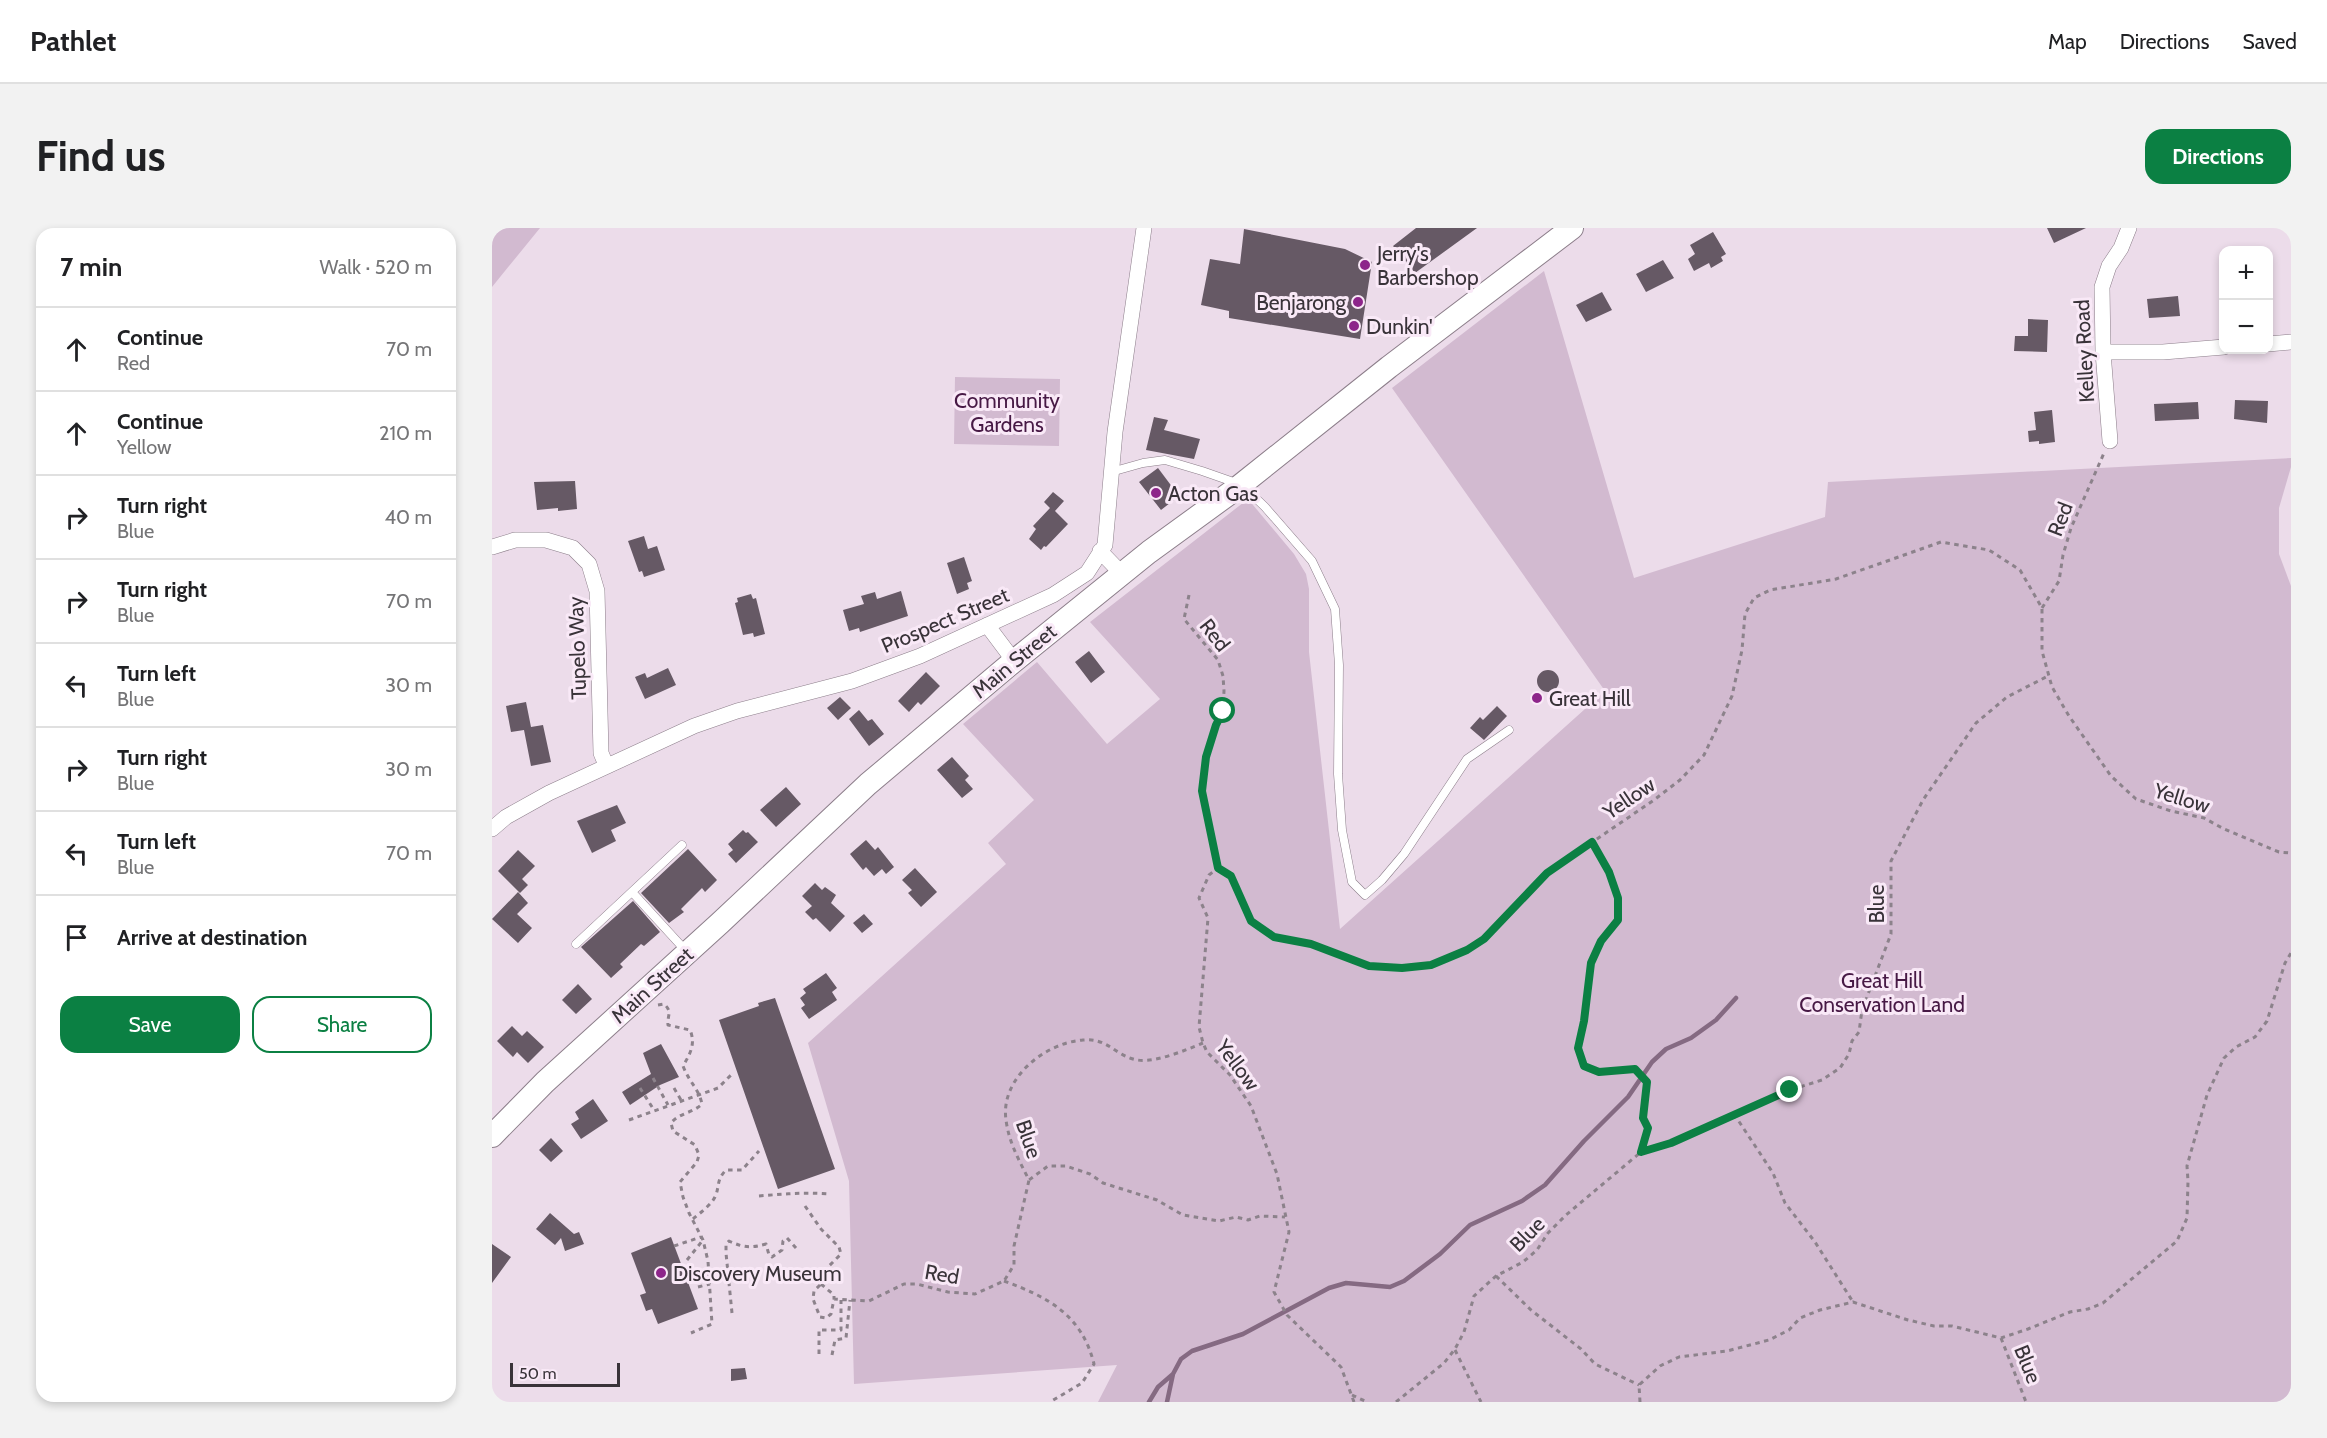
<!DOCTYPE html>
<meta charset="utf-8">
<style>
:root{--surface:#fff;--page:#f2f2f2;--text:#202124;--muted:#757577;--line:#e0e0e0;--accent:#0b8043}
body{margin:0;font-family:Cabin,sans-serif;background:var(--page);color:var(--text)}
.controls{position:absolute;right:18px;top:18px;display:grid;overflow:hidden;border-radius:12px;box-shadow:0 3px 9px #0003}
.controls button{width:54px;height:54px;display:grid;place-items:center;padding:0;border:0;border-bottom:2px solid var(--line);background:var(--surface);color:var(--text);font:30px sans-serif}
.scale{position:absolute;left:18px;bottom:15px;width:110px;box-sizing:border-box;padding-left:6px;border:3px solid #393339;border-top:0;font-size:16px;line-height:21px;white-space:nowrap;color:#393339;-webkit-text-stroke:4px #f9e9f7;paint-order:stroke}
.stop{position:absolute;width:18px;height:18px;margin:-14px;border:4px solid #0b8043;border-radius:50%;background:#fff}
.stop.end{background:#0b8043;border-color:#fff;box-shadow:0 2px 6px #0008}
.list{margin:0;padding:0;list-style:none}
h2{display:flex;justify-content:space-between;align-items:center;height:78px;margin:0;padding:0 24px;font-size:26px}
h2 small{font-size:20px;font-weight:400;color:var(--muted)}
.list li{display:grid;grid-template-columns:39px 1fr auto;gap:18px;align-items:center;box-sizing:border-box;height:84px;padding:0 24px;border-top:2px solid var(--line)}
.list b{display:block;font-size:22px;white-space:nowrap}
.list p{margin:0;font-size:20px;white-space:nowrap;color:var(--muted)}
.list em{font-size:20px;font-style:normal;color:var(--muted)}
.actions{display:flex;gap:12px;padding:18px 24px}
.actions a{flex:1;padding:14px 0;border:2px solid var(--accent);border-radius:18px;text-align:center;font-size:21px;color:var(--accent)}
.actions .main{background:var(--accent);color:#fff}
.icon{flex:none;width:33px;height:33px;fill:none;stroke:currentColor;stroke-width:2;stroke-linecap:round;stroke-linejoin:round}
.map{position:relative;flex:none;width:1799px;height:1174px;overflow:hidden;border-radius:18px}
header{display:flex;align-items:center;gap:36px;box-sizing:border-box;height:84px;padding:0 30px;background:var(--surface);border-bottom:2px solid var(--line)}
header strong{font-size:28px}
nav{display:flex;gap:33px;margin-inline-start:auto;font-size:21px}
.intro{display:flex;align-items:center;justify-content:space-between;box-sizing:border-box;height:144px;padding:0 36px}
h1{margin:0;font-size:42px}
.button{padding:15px 27px;border-radius:18px;background:var(--accent);color:#fff;font-size:21px;font-weight:700}
main{display:flex;gap:36px;padding:0 36px}
aside{flex:1;background:var(--surface);border-radius:18px;box-shadow:0 3px 9px #0003}
.map>svg:first-child{display:block}
</style>
<header>
<strong>Pathlet</strong>
<nav><a>Map</a><a>Directions</a><a>Saved</a></nav>
</header>
<div class="intro"><h1>Find us</h1><a class="button">Directions</a></div>
<main>
<aside>
<h2>7 min<small>Walk · 520 m</small></h2>
<ul class="list">
<li><svg class="icon" aria-label="ahead" viewBox="0 0 24 24"><path d="M12 20V5M6 11l6-6 6 6"/></svg><div><b>Continue</b><p>Red</p></div><em>70 m</em></li>
<li><svg class="icon" aria-label="ahead" viewBox="0 0 24 24"><path d="M12 20V5M6 11l6-6 6 6"/></svg><div><b>Continue</b><p>Yellow</p></div><em>210 m</em></li>
<li><svg class="icon" aria-label="right" viewBox="0 0 24 24"><path d="M7 20v-9h11M14 6l5 5-5 5"/></svg><div><b>Turn right</b><p>Blue</p></div><em>40 m</em></li>
<li><svg class="icon" aria-label="right" viewBox="0 0 24 24"><path d="M7 20v-9h11M14 6l5 5-5 5"/></svg><div><b>Turn right</b><p>Blue</p></div><em>70 m</em></li>
<li><svg class="icon" aria-label="left" viewBox="0 0 24 24"><path d="M17 20v-9H6M10 6l-5 5 5 5"/></svg><div><b>Turn left</b><p>Blue</p></div><em>30 m</em></li>
<li><svg class="icon" aria-label="right" viewBox="0 0 24 24"><path d="M7 20v-9h11M14 6l5 5-5 5"/></svg><div><b>Turn right</b><p>Blue</p></div><em>30 m</em></li>
<li><svg class="icon" aria-label="left" viewBox="0 0 24 24"><path d="M17 20v-9H6M10 6l-5 5 5 5"/></svg><div><b>Turn left</b><p>Blue</p></div><em>70 m</em></li>
<li><svg class="icon" aria-label="arrive" viewBox="0 0 24 24"><path d="M6 21V4h12l-3 4 3 4H6"/></svg><div><b>Arrive at destination</b></div></li>
</ul>
<div class="actions"><a class="main">Save</a><a>Share</a></div>
</aside>
<div class="map">
<svg width="1799" height="1174" viewBox="0 0 1799 1174">
<rect width="100%" height="100%" fill="#ecdcea"/>
<path fill="#d2bad0" d="M0,0H48L0,59Z
M1052,43L1142,350L1333,289L1336,254L1799,230V239L1787,280V326L1799,358V1174H606L625,1137L362,1156L357,953L316,815L514,636L496,615L542,572L471,496L545,434L615,516L668,471L598,394L756,271L802,326L814,346L817,361V424L848,701L1113,463L900,160Z
M463,149L568,151L567,218L462,216Z"/>
<g fill="none" stroke-linecap="round" stroke-linejoin="round">
<path stroke="#856a82" stroke-width="4.5" d="M657,1174L666,1159L681,1146
M675,1174L681,1146L689,1131L700,1123L751,1106L837,1060L854,1055L898,1059L912,1053L948,1026L978,997L1030,973L1053,957L1092,913L1136,869L1160,834L1174,821L1199,810L1224,792L1244,770"/>
</g>
<path fill="#665965" d="M924,0H985L923,45L901,18Z
M1555,0H1594L1562,15Z
M752,1L853,21L880,34L868,111L737,90V83L709,77L718,31L748,36Z
M1221,4L1234,26L1229,29L1231,33L1219,40L1217,35L1202,43L1196,31L1203,26L1198,17Z
M1171,32L1182,50L1154,64L1144,46Z
M1110,64L1120,82L1094,94L1084,77Z
M1686,68L1688,88L1657,90L1655,71Z
M1536,91L1556,92L1555,124L1522,123L1523,108H1536Z
M1743,172L1776,173L1775,195L1742,191Z
M1706,174L1707,191L1663,193L1662,176Z
M1560,182L1563,214L1547,216V213L1537,214L1536,203L1544,202L1542,184Z
M662,189L676,192L672,202L708,211L702,231L654,222Z
M666,240L687,268L669,282L647,254Z
M83,253L85,281L66,283V280L45,282L42,254Z
M561,264L572,273L563,283L576,296L554,319L552,318L549,322L537,311L544,301L541,298L558,280L552,274Z
M152,308L156,321L165,318L173,342L152,349L150,343L147,344L136,313Z
M472,329L480,353L475,355L477,361L465,366L455,335Z
M409,363L416,388L368,404L367,400L357,403L351,382L372,376L369,368L383,364L385,371Z
M259,366L261,371L264,370L273,406L262,409L261,405L251,407L243,375L246,374L245,370Z
M597,423L613,444L599,455L583,434Z
M176,440L184,457L153,471L143,449L153,445L155,450Z
M1045 453a11 11 0 1 1 22 0a11 11 0 1 1-22 0Z
M434,444L448,458L429,477L426,474L417,484L406,473Z
M348,469L359,480L346,492L335,480Z
M34,474L39,499L51,497L59,534L39,538L32,502L19,504L14,478Z
M1005,478L1015,488L992,512L978,500L988,489L991,492Z
M367,482L376,493L380,491L392,506L377,518L357,491Z
M460,529L477,548L473,552L481,561L470,570L445,542Z
M294,559L309,576L284,599L268,582Z
M125,577L134,595L119,602L124,613L100,625L85,593Z
M251,602L254,605L256,604L266,614L244,635L236,626L241,622L236,616Z
M374,612L383,622L386,619L402,639L394,646L390,641L382,648L374,639L371,642L358,626Z
M196,621L225,652L213,664L210,660L189,681L192,684L177,695L149,665Z
M26,622L43,638L30,651L36,657L28,665L6,643Z
M423,640L445,664L429,679L416,665L420,662L410,652Z
M323,655L330,662L333,659L344,667L339,675L353,688L338,704L324,690L321,692L313,684L320,678L310,668Z
M26,664L36,675L25,686L40,700L26,715L0,691Z
M141,673L168,704L152,718L149,716L128,736L131,739L119,750L89,719Z
M372,686L381,696L370,705L361,695Z
M334,745L345,760L340,764L345,772L317,791L309,780L313,777L308,770L314,765L311,761Z
M86,756L100,771L84,786L70,772Z
M283,770L343,941L286,961L227,792L267,778L266,775Z
M20,798L30,808L35,803L52,819L36,835L25,824L21,829L5,813Z
M169,816L187,849L168,857L138,877L130,864L159,846L151,825Z
M101,871L116,893L89,911L79,896L87,891L83,884Z
M59,910L71,923L59,934L47,922Z
M58,985L82,1006L87,1004L92,1016L73,1023L69,1010L63,1017L44,1001Z
M179,1009L206,1081L166,1096L160,1081L154,1083L148,1067L154,1065L139,1025Z
M0,1016L19,1029L0,1055Z
M253,1140L255,1151L239,1153V1141Z"/>
<g fill="none" stroke-linecap="round" stroke-linejoin="round">
<g stroke="#8c7e8a" stroke-width="9">
<path id="service" d="M619,244L651,235L673,232L710,243L750,257L773,279L820,333L843,381L847,437L846,546L850,602L860,654L873,667L890,652L912,626L975,531L1017,502
M140,664L194,723
M84,716L190,617"/>
</g>
<g stroke="#8c7e8a" stroke-width="16">
<path id="minor" d="M1776,116L1799,114
M1611,124H1671L1732,119
M1618,213L1611,124L1610,59L1617,38L1629,20L1637,0
M0,319L23,312H54L81,320L97,336L105,363L109,525L114,537
M608,323L630,346
M495,397L522,433
M0,601L14,589L57,565L202,498L245,483L360,453L428,428L561,367L595,345L613,317L623,204L652,0"/>
</g>
<g stroke="#8c7e8a" stroke-width="24">
<path id="secondary" d="M0,908L53,854L228,695L376,556L522,433L657,324L745,260L897,139L1080,0"/>
</g>
<path stroke="#8c828b" stroke-width="3" stroke-dasharray="4.5 4.5" stroke-linecap="butt" d="M697,367L692,391L726,432L731,448L732,463L731,483L714,529L710,563L726,640
M1550,380L1567,353L1571,327L1579,300L1612,225
M1099,613L1117,644L1126,670V692L1109,713L1099,735L1092,793L1086,820L1092,838L1107,844L1143,841L1155,854L1151,890L1156,900L1149,923
M166,777L172,776C181,784 175,787 176,797L198,802C204,816 198,826 191,838C197,854 207,861 210,876C201,885 187,885 179,895L181,903L203,917L207,927L205,934L188,954L191,969L197,985L211,1012L216,1033L220,1096L199,1105
M711,815C694,822 659,837 641,831C621,825 615,810 591,812C552,815 508,851 514,892C517,915 527,932 537,952L556,938H574L598,946L611,955L665,972L691,987L727,993L744,989L756,992L768,988L793,989
M161,850L176,877
M148,860L162,882
M182,860L189,872
M1242,886L1281,945L1293,975L1323,1014L1361,1074
M137,892L226,860L241,845
M267,968C291,966 313,964 338,966
M313,978L329,1001L347,1019L349,1026L335,1040L329,1056L322,1063L321,1071L328,1089L334,1090L339,1086L342,1071L377,1073L412,1056H425L456,1064L483,1066L512,1053L522,1037V1018L537,952
M201,991C208,985 219,977 223,969C228,958 224,952 234,942H250L267,923
M182,1018L209,1009
M195,1032L211,1012
M1004,1048L1039,1082L1089,1121L1103,1136L1147,1157
M512,1053C556,1069 590,1087 602,1136L590,1155L558,1174
M329,1056L342,1067V1071
M206,1059L218,1056
M240,1085L234,1025V1016L237,1013C252,1020 259,1020 274,1016L277,1027L280,1029L290,1022L291,1013L295,1010L304,1020
M1509,1110L1534,1174
M963,1122L989,1174
M327,1126V1102H349V1072
M340,1127L343,1112L354,1110L358,1072
M860,1167L875,1174
M862,1174L849,1139L795,1087L782,1064L797,1004L785,946L759,878L738,847L715,824L711,815L707,799L716,690L707,670L717,647L726,640L739,648L759,693L782,709L819,716L877,738L910,740L939,737L975,722L992,711L1055,645L1162,572L1188,552L1212,527L1240,468L1250,422L1253,386L1262,370L1278,362L1344,351L1449,314L1497,322L1528,342L1550,380V423L1560,459L1577,488L1619,548L1644,571L1679,583L1712,590L1732,601L1787,624L1799,625
M904,1174L952,1135L963,1121L972,1104L982,1068L1004,1048L1031,1034L1045,1022L1056,1005L1074,987L1149,924L1179,915L1298,862L1330,852L1348,840L1357,826L1360,813L1367,804L1370,782L1399,706V633L1431,572L1484,495L1515,469L1556,448
M1148,1174L1147,1157L1168,1138L1187,1129L1235,1123L1277,1112L1297,1102L1308,1090L1328,1082L1361,1074L1416,1092L1442,1098H1460L1509,1110L1536,1101L1578,1084L1596,1081L1611,1075L1685,1013L1695,990L1696,953L1695,938L1715,867L1732,830L1744,819L1763,809L1775,793L1793,735L1799,725"/>
<use href="#service" stroke="#fff" stroke-width="8"/>
<use href="#minor" stroke="#fff" stroke-width="15"/>
<use href="#secondary" stroke="#fff" stroke-width="22"/>
</g>
<g fill="none" stroke-linecap="round" stroke-linejoin="round">
<path stroke="#0b8043" stroke-width="8" d="M731,483L724,497L714,529L710,563L726,640L739,648L759,693L782,709L819,716L877,738L910,740L939,737L975,722L992,711L1055,645L1100,614L1117,644L1126,670V692L1109,713L1099,735L1092,793L1086,820L1092,838L1107,844L1143,841L1155,854L1151,890L1156,900L1149,924L1179,915L1298,862"/>
</g>
<g fill="#8d258a" stroke="#f9e9f7" stroke-width="2">
<circle cx="873" cy="37" r="6"/>
<circle cx="866" cy="74" r="6"/>
<circle cx="862" cy="98" r="6"/>
<circle cx="664" cy="265" r="6"/>
<circle cx="1045" cy="470" r="6"/>
<circle cx="169" cy="1045" r="6"/>
</g>
<g text-anchor="middle" dominant-baseline="central" stroke-width="6" stroke-linejoin="round" paint-order="stroke">
<g font-size="21" fill="#393339" stroke="#f9e9f7" text-anchor="start">
<text x="885" y="25">Jerry's<tspan x="885" dy="24">Barbershop</tspan></text>
<text x="854" y="74" text-anchor="end">Benjarong</text>
<text x="874" y="98">Dunkin'</text>
<text x="676" y="265">Acton Gas</text>
<text x="1057" y="470">Great Hill</text>
<text x="181" y="1045">Discovery Museum</text>
</g>
<g font-size="21" fill="#393339" stroke="#f9e9f7">
<text transform="translate(1592 123) rotate(-93)">Kelley Road</text>
<text transform="translate(1568 291) rotate(-69)">Red</text>
<text transform="translate(453 392) rotate(-23)">Prospect Street</text>
<text transform="translate(723 407) rotate(52)">Red</text>
<text transform="translate(85 420) rotate(-92)">Tupelo Way</text>
<text transform="translate(522 433) rotate(-40)">Main Street</text>
<text transform="translate(1137 570) rotate(-34)">Yellow</text>
<text transform="translate(1690 570) rotate(17)">Yellow</text>
<text transform="translate(1384 676) rotate(-90)">Blue</text>
<text transform="translate(160 757) rotate(-42)">Main Street</text>
<text transform="translate(746 837) rotate(53)">Yellow</text>
<text transform="translate(537 911) rotate(71)">Blue</text>
<text transform="translate(1035 1006) rotate(-45)">Blue</text>
<text transform="translate(450 1046) rotate(10)">Red</text>
<text transform="translate(1536 1136) rotate(68)">Blue</text>
</g>
<g font-size="21" fill="#471945" stroke="#f9e9f7">
<text x="515" y="172">Community<tspan x="515" dy="24">Gardens</tspan></text>
<text x="1390" y="752">Great Hill<tspan x="1390" dy="24">Conservation Land</tspan></text>
</g>
</g>
</svg>
<div class="controls">
<button>+</button>
<button>−</button>
</div>
<div class="scale">50 m</div>
<div class="stop" style="left:731px;top:483px"></div>
<div class="stop end" style="left:1298px;top:862px"></div>
</div>
</main>
